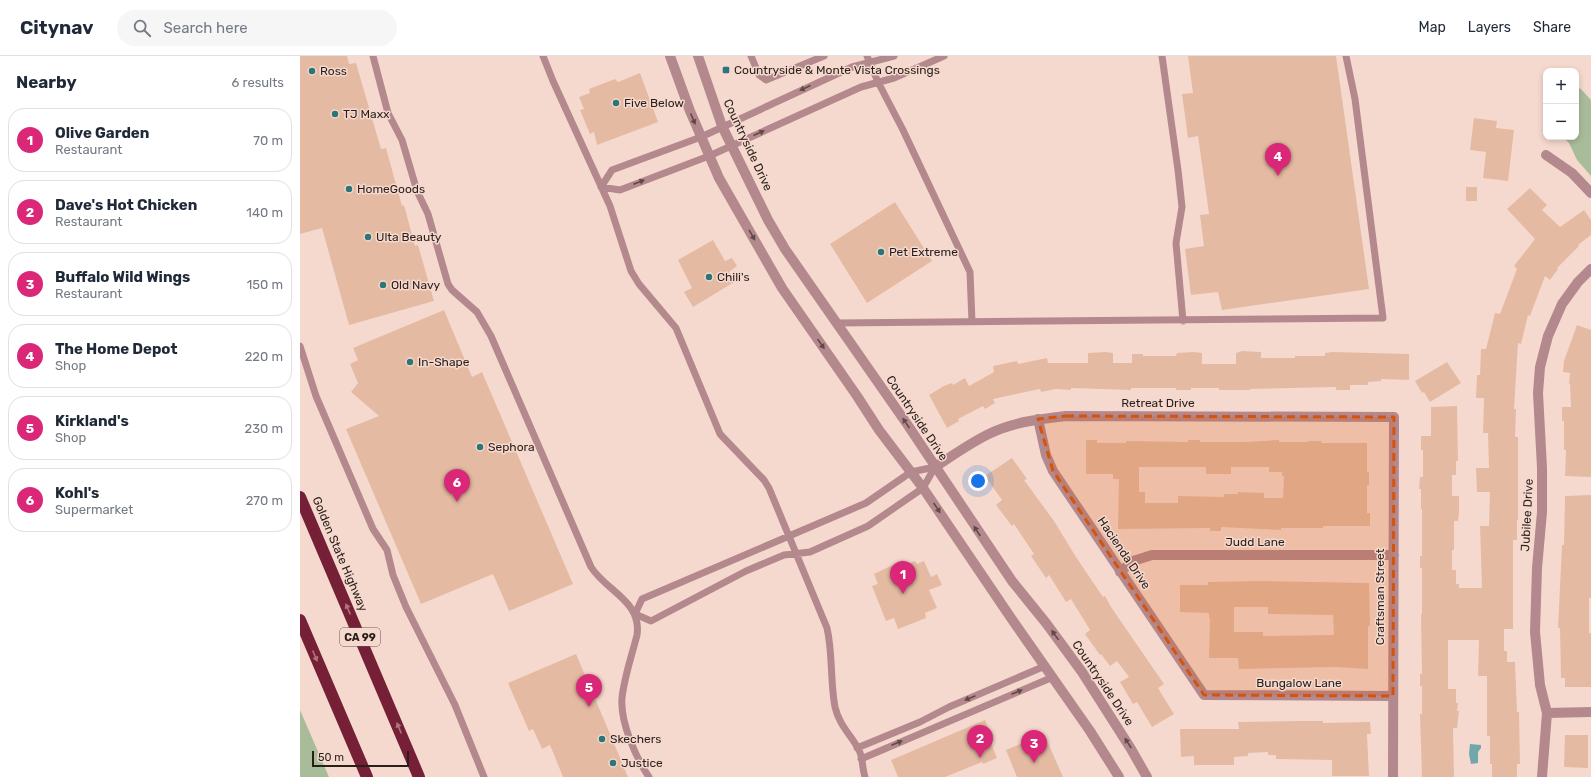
<!DOCTYPE html>
<meta charset="utf-8">
<style>
:root{--surface:#fff;--page:#f6f6f7;--text:#1f2937;--muted:#747a83;--line:#e0e1e3;--accent:#db2777}
body{margin:0;font-family:Rubik,sans-serif;background:var(--page);color:var(--text)}
.controls{position:absolute;right:12px;top:12px;display:grid;overflow:hidden;border-radius:8px;box-shadow:0 2px 6px #0003}
.controls button{width:36px;height:36px;display:grid;place-items:center;padding:0;border:0;border-bottom:1px solid var(--line);background:var(--surface);color:var(--text);font:20px sans-serif}
.scale{position:absolute;left:12px;bottom:10px;width:97px;box-sizing:border-box;padding-left:4px;border:2px solid #281e1a;border-top:0;font-size:11px;line-height:14px;white-space:nowrap;color:#281e1a;-webkit-text-stroke:3px #f6d9ce;paint-order:stroke}
.you{position:absolute;left:678px;top:425px;width:14px;height:14px;margin:-10px;border:3px solid #fff;border-radius:50%;background:#1a73e8;box-shadow:0 0 0 6px #1a73e833}
.badge{display:grid;place-items:center;width:26px;height:26px;border-radius:50%;background:var(--accent);color:#fff;font-size:13px;font-weight:700}
.pin{position:absolute;translate:-50% -33px;filter:drop-shadow(0 1px 2px #0008)}
.pin::after{content:'';position:absolute;top:21px;width:14px;height:12px;background:inherit;clip-path:polygon(0 0,100% 0,50% 100%)}
.list{margin:0;padding:0;list-style:none}
h2{display:flex;justify-content:space-between;align-items:center;height:52px;margin:0;padding:0 16px;font-size:17px}
h2 small{font-size:13px;font-weight:400;color:var(--muted)}
.list li{display:grid;grid-template-columns:26px 1fr auto;gap:12px;align-items:center;box-sizing:border-box;height:64px;margin:0 8px 8px;padding:0 8px;border:1px solid var(--line);border-radius:16px}
.list b{display:block;font-size:15px;white-space:nowrap}
.list p{margin:0;font-size:13px;white-space:nowrap;color:var(--muted)}
.list em{font-size:13px;font-style:normal;color:var(--muted)}
.icon{flex:none;width:22px;height:22px;fill:none;stroke:currentColor;stroke-width:2;stroke-linecap:round;stroke-linejoin:round}
.map{position:relative;flex:none;width:1291px;height:721px;overflow:hidden}
header{display:flex;align-items:center;gap:24px;box-sizing:border-box;height:56px;padding:0 20px;background:var(--surface);border-bottom:1px solid var(--line)}
header strong{font-size:19px}
nav{display:flex;gap:22px;margin-inline-start:auto;font-size:14px}
.search{width:280px;height:36px;background:var(--page);display:flex;align-items:center;gap:10px;box-sizing:border-box;padding:0 14px;border-radius:22px;color:var(--muted);font-size:15px}
main{display:flex}
aside{flex:1;background:var(--surface)}
.map>svg:first-child{display:block}
</style>
<header>
<strong>Citynav</strong>
<div class="search"><svg class="icon" aria-label="search" viewBox="0 0 24 24"><circle cx="10" cy="10" r="6"/><path d="M15 15l6 6"/></svg>Search here</div>
<nav><a>Map</a><a>Layers</a><a>Share</a></nav>
</header>
<main>
<aside>
<h2>Nearby<small>6 results</small></h2>
<ul class="list">
<li><span class="badge">1</span><div><b>Olive Garden</b><p>Restaurant</p></div><em>70 m</em></li>
<li><span class="badge">2</span><div><b>Dave's Hot Chicken</b><p>Restaurant</p></div><em>140 m</em></li>
<li><span class="badge">3</span><div><b>Buffalo Wild Wings</b><p>Restaurant</p></div><em>150 m</em></li>
<li><span class="badge">4</span><div><b>The Home Depot</b><p>Shop</p></div><em>220 m</em></li>
<li><span class="badge">5</span><div><b>Kirkland's</b><p>Shop</p></div><em>230 m</em></li>
<li><span class="badge">6</span><div><b>Kohl's</b><p>Supermarket</p></div><em>270 m</em></li>
</ul>
</aside>
<div class="map">
<svg width="1291" height="721" viewBox="0 0 1291 721">
<rect width="100%" height="100%" fill="#f6d9ce"/>
<path fill="#a9bc99" d="M1280,32L1291,44V120L1277,104L1269,87L1263,81H1276V36Z
M0,654L29,721H0Z"/>
<path fill="#6fa7aa" d="M1170,688L1181,689V692L1178,696V707L1171,708L1169,698Z"/>
<path fill="#e4bba2" fill-rule="evenodd" d="M0,0H47L49,8L56,7L81,93L86,92L102,150L104,149L115,190L118,189L134,245L49,269L22,172L0,178Z
M888,0H1036L1069,233L922,254L918,236L891,239L885,193L904,190L900,159L909,158L898,80L888,82L882,38L893,37Z
M340,17L358,66L297,89L294,76L290,78L280,54L284,53L279,41L290,37L289,33L315,23L318,26Z
M1174,62L1197,65L1196,72L1214,74L1208,125L1183,122L1186,96L1170,94Z
M1166,131H1177V145H1166Z
M1230,132L1247,149L1242,154L1260,171L1284,154L1291,164V179L1278,189L1279,190L1257,212L1258,213L1250,224L1245,220L1230,260L1228,259L1221,288L1218,287L1214,353H1216L1215,381H1218V464H1217V484H1213V573H1204V595H1207V606H1215L1217,656H1219L1220,708H1217V721H1192V708H1190V680H1187V620H1178L1179,584H1148V633H1156V647H1158L1157,655H1159L1157,672H1153L1154,721H1122L1120,658H1122V630H1120V618H1122L1121,558H1122V512H1120V500H1122V453H1121V433H1119L1120,421H1123V394H1121V380H1131V351L1157,350L1158,405H1156V419H1152V440H1159V457L1158,465H1154V494H1152V514H1156V528H1159V532H1182L1180,470H1189L1190,436H1177L1176,412H1189L1188,377H1183L1184,342H1176L1177,319H1180L1181,293H1186L1195,257L1200,258L1217,213L1214,210L1235,183L1207,153Z
M595,146L632,205L567,247L530,188Z
M413,184L425,205L432,202L437,210L429,216L436,225L393,251L384,236L392,232L378,204Z
M144,254L172,321L182,316L273,528L209,555L193,518L121,548L46,373L79,360L51,336L58,327L50,308L58,304L53,292Z
M1277,269L1291,274V421L1265,420L1266,394H1264V365H1262V351H1271L1270,328H1269L1270,317L1263,316L1264,305Z
M942,295L961,296V302H995V300H1025V297L1032,296L1109,298V324L1081,323V325L1068,326V329H1050V334H1036V331L950,333V334H919V332H891V334H876V332H831V334L771,332V334L756,333L741,336L740,333L693,343L695,347L685,353L683,350L658,363L659,365L647,372L629,339L644,330L652,327L653,329L665,322L669,330L694,316L693,310L717,305L718,308L747,302L748,307H788V297L806,296L813,297V307H832V298H843V300H876L877,297L894,296L902,297V308H936V297Z
M1147,306L1161,327L1130,346L1124,336L1122,337L1115,325Z
M786,384H797V387H826V385L888,386V384H900V386H947L979,384V386H1008V385H1022L1021,387H1067V416H1069V429H1067V457H1070V470H1023V472H981V474L921,471V475H910V472L818,473L819,423H813V418H786ZM839,411H906V418H931V411H969V416H982V420H984L983,442H964V437L938,436V438H924V441L878,440V447H845V436H839Z
M712,402L727,423L724,424L754,465L776,501L803,541L805,540L811,551L864,628L858,632L874,658L852,671L837,646L833,648L820,626L829,621L817,605L810,610L801,598L800,599L785,578L790,574L771,543L766,546L749,519L746,522L731,500L734,498L714,468L712,470L696,449L702,444L685,420Z
M1291,439V542H1289V577H1291V631H1265V622H1261L1260,572H1258L1262,489H1264L1265,440Z
M603,504L605,509L615,505L617,508L624,505L631,521L637,518L642,529L629,534L637,552L625,557L626,562L598,573L594,562L586,565L572,530L578,528L574,518Z
M963,525L1069,527L1070,570H1068V613L1035,611L939,613L938,602H909L910,562H909V557L880,556V529H908V526ZM934,551H968V558L1033,559L1034,579L963,580V576H934Z
M276,598L305,666L328,721H263L250,689L242,693L233,673L229,675L208,627Z
M685,664L691,678L688,680L697,702L683,708L682,706L645,721H598L591,704Z
M998,665H1023V667L1070,666L1071,678H1067L1069,720H1032V704L976,703V699H968V696L948,697V700L934,701V709H894V700L881,701L880,673H939L938,666Z
M744,678L763,721H717L706,694Z
M1265,679H1288V712L1264,711Z"/>
<g fill="none" stroke-linecap="round" stroke-linejoin="round">
<path stroke="#b4898e" stroke-width="7" d="M73,0L88,57L102,84L117,135L128,158L148,228L152,234L177,256L191,280L291,511C306,535 342,545 337,579C332,599 324,622 322,642C320,666 336,702 349,721
M243,0L253,25L310,150L331,215L339,228L376,272L420,378L464,424L469,432L527,572C533,598 530,625 535,651C539,669 551,679 559,694C563,702 562,712 565,721
M451,0L459,19L466,24L524,0
M567,0L578,26L603,74L670,216L672,266
M594,0L552,11L401,81L312,114L301,131L320,134L409,100L561,31L594,22L644,0
M862,0L878,114L882,151L876,187L883,265
M537,267L1083,262L1055,43L1046,0
M0,290L16,340L73,473L87,494L93,519L106,551L155,649L184,721
M635,411L623,432L568,470L510,496L484,499L446,515L351,565L335,558L342,543L566,447L611,416Z
M557,692L620,666L649,651L745,610
M561,703L753,621"/>
<path stroke="#b4898e" stroke-width="10" d="M1246,99L1272,117L1291,137
M738,363L746,399L753,415L904,639L1093,640
M635,411C652,400 673,385 691,377C714,366 740,363 766,360L1094,361L1093,721
M820,516L833,505L852,499H1094
M1247,657L1291,656
M1242,721L1247,657L1240,629L1235,576L1237,512L1242,456V412L1238,337L1240,311L1248,280L1262,248L1278,226L1291,213"/>
<path stroke="#b4898e" stroke-width="10" d="M370,0L390,55L419,122L482,232L557,340L579,374L623,432L711,562L790,675L819,721
M398,0L422,70L468,164L485,193L607,368L712,525L746,567L782,616L831,693L847,721"/>
<path stroke="#752036" stroke-width="12" d="M0,441L119,721
M0,564L67,721"/>
</g>
<defs><path id="oneway-solid" d="M-6-.8H1V-3.2L6.5 0L1 3.2V.8H-6Z"/></defs>
<g fill="#604948">
<use href="#oneway-solid" transform="translate(505 32) rotate(155)"/>
<use href="#oneway-solid" transform="translate(393 63) rotate(67)"/>
<use href="#oneway-solid" transform="translate(459 77) rotate(-24)"/>
<use href="#oneway-solid" transform="translate(339 126) rotate(-21)"/>
<use href="#oneway-solid" transform="translate(452 179) rotate(60)"/>
<use href="#oneway-solid" transform="translate(521 288) rotate(55)"/>
<use href="#oneway-solid" transform="translate(606 367) rotate(-124)"/>
<use href="#oneway-solid" transform="translate(637 452) rotate(56)"/>
<use href="#oneway-solid" transform="translate(677 475) rotate(-123)"/>
<use href="#oneway-solid" transform="translate(755 579) rotate(-126)"/>
<use href="#oneway-solid" transform="translate(717 636) rotate(-23)"/>
<use href="#oneway-solid" transform="translate(670 642) rotate(157)"/>
<use href="#oneway-solid" transform="translate(597 687) rotate(-23)"/>
<use href="#oneway-solid" transform="translate(828 687) rotate(-123)"/>
</g>
<g fill="#af737a">
<use href="#oneway-solid" transform="translate(48 553) rotate(-113)"/>
<use href="#oneway-solid" transform="translate(15 600) rotate(67)"/>
<use href="#oneway-solid" transform="translate(99 672) rotate(-113)"/>
</g>
<path fill="#d5530d" fill-opacity="0.2" stroke="#d5530d" stroke-width="3" stroke-dasharray="8 5" stroke-linejoin="round" d="M766,360L1094,361L1093,640L904,639L753,415L738,363Z"/>
<g fill="#2c7678" stroke="#f6d9ce" stroke-width="1.5">
<rect x="422" y="10" width="8" height="8" rx="2"/>
<circle cx="12" cy="15" r="4"/>
<circle cx="316" cy="47" r="4"/>
<circle cx="35" cy="58" r="4"/>
<circle cx="49" cy="133" r="4"/>
<circle cx="68" cy="181" r="4"/>
<circle cx="581" cy="196" r="4"/>
<circle cx="409" cy="221" r="4"/>
<circle cx="83" cy="229" r="4"/>
<circle cx="110" cy="306" r="4"/>
<circle cx="180" cy="391" r="4"/>
<circle cx="302" cy="683" r="4"/>
<circle cx="313" cy="707" r="4"/>
</g>
<g text-anchor="middle" dominant-baseline="central" stroke-width="3" stroke-linejoin="round" paint-order="stroke">
<rect fill="#f6d9ce" stroke="#665650" stroke-width="1" x="40" y="572" width="40" height="18" rx="3"/>
<g font-size="11" font-weight="bold" fill="#281e1a">
<text x="60" y="581">CA 99</text>
</g>
<g font-size="12" fill="#281e1a" stroke="#f6d9ce" text-anchor="start">
<text x="434" y="14">Countryside &amp; Monte Vista Crossings</text>
<text x="20" y="15">Ross</text>
<text x="324" y="47">Five Below</text>
<text x="43" y="58">TJ Maxx</text>
<text x="57" y="133">HomeGoods</text>
<text x="76" y="181">Ulta Beauty</text>
<text x="589" y="196">Pet Extreme</text>
<text x="417" y="221">Chili's</text>
<text x="91" y="229">Old Navy</text>
<text x="118" y="306">In-Shape</text>
<text x="188" y="391">Sephora</text>
<text x="310" y="683">Skechers</text>
<text x="321" y="707">Justice</text>
</g>
<g font-size="12" fill="#281e1a" stroke="#f6d9ce">
<text transform="translate(448 89) rotate(65)">Countryside Drive</text>
<text x="858" y="347">Retreat Drive</text>
<text transform="translate(617 362) rotate(56)">Countryside Drive</text>
<text transform="translate(1227 459) rotate(-87)">Jubilee Drive</text>
<text x="955" y="486">Judd Lane</text>
<text transform="translate(824 497) rotate(56)">Hacienda Drive</text>
<text transform="translate(40 498) rotate(67)">Golden State Highway</text>
<text transform="translate(1080 541) rotate(-90)">Craftsman Street</text>
<text transform="translate(803 627) rotate(56)">Countryside Drive</text>
<text x="999" y="627">Bungalow Lane</text>
</g>
</g>
</svg>
<div class="controls">
<button>+</button>
<button>−</button>
</div>
<div class="scale">50 m</div>
<div class="you"></div>
<div class="pin badge" style="left:603px;top:538px">1</div>
<div class="pin badge" style="left:680px;top:702px">2</div>
<div class="pin badge" style="left:734px;top:707px">3</div>
<div class="pin badge" style="left:978px;top:120px">4</div>
<div class="pin badge" style="left:289px;top:651px">5</div>
<div class="pin badge" style="left:157px;top:446px">6</div>
</div>
</main>
